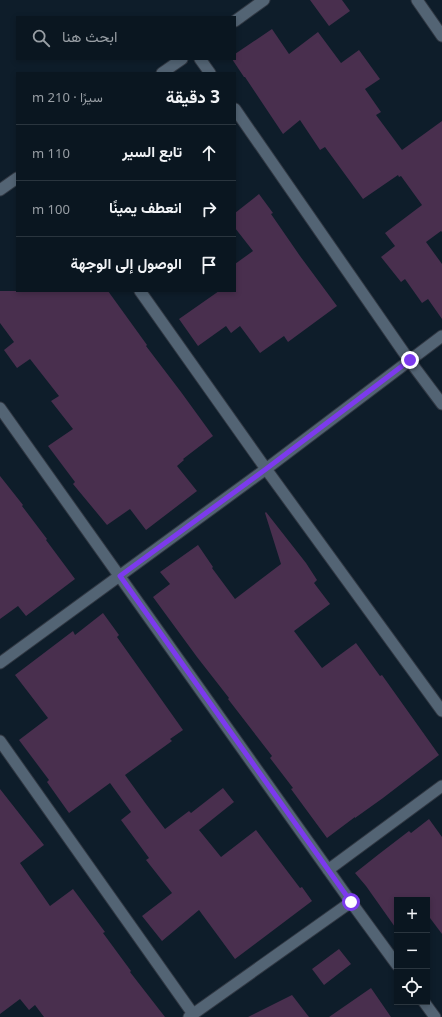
<!DOCTYPE html>
<html lang="ar">
<meta charset="utf-8">
<style>
:root{--surface:#0a1620;--page:#18232d;--text:#f1f3f6;--muted:#999fa5;--line:#2a353e}
body{margin:0;font-family:"Noto Sans",Vazirmatn,sans-serif;background:var(--page);color:var(--text);direction:rtl}
.controls{position:absolute;right:12px;bottom:12px;display:grid;overflow:hidden;border-radius:0px;box-shadow:0 2px 6px #0003}
.controls button{width:36px;height:36px;display:grid;place-items:center;padding:0;border:0;border-bottom:1px solid var(--line);background:var(--surface);color:var(--text);font:20px sans-serif}
.stop{position:absolute;width:12px;height:12px;margin:-9px;border:3px solid #7c3aed;border-radius:50%;background:#fff}
.stop.end{background:#7c3aed;border-color:#fff;box-shadow:0 1px 4px #0008}
.list{margin:0;padding:0;list-style:none}
h2{display:flex;justify-content:space-between;align-items:center;height:52px;margin:0;padding:0 16px;font-size:17px}
h2 small{font-size:13px;font-weight:400;color:var(--muted)}
.list li{display:grid;grid-template-columns:26px 1fr auto;gap:12px;align-items:center;box-sizing:border-box;height:56px;padding:0 16px;border-top:1px solid var(--line)}
.list b{display:block;font-size:15px;white-space:nowrap}
.list em{font-size:13px;font-style:normal;color:var(--muted)}
.icon{flex:none;width:22px;height:22px;fill:none;stroke:currentColor;stroke-width:2;stroke-linecap:round;stroke-linejoin:round}
.map{position:relative;flex:none;width:442px;height:1017px;overflow:hidden;direction:ltr}
.search{position:absolute;background:var(--surface);box-shadow:0 2px 6px #0003;left:16px;top:16px;width:220px;height:44px;display:flex;align-items:center;gap:10px;box-sizing:border-box;padding:0 14px;border-radius:0px;color:var(--muted);font-size:15px}
.panel{position:absolute;background:var(--surface);box-shadow:0 2px 6px #0003;left:16px;top:72px;width:220px;height:220px;border-radius:0px;direction:rtl}
.map>svg:first-child{display:block}
</style>
<div class="map">
<svg width="442" height="1017" viewBox="0 0 442 1017">
<rect width="100%" height="100%" fill="#0e1d2a"/>
<path fill="#492f4e" d="M310,0H342L350,11L329,26Z
M272,29L289,54L318,32L341,63L359,50L380,79L365,89L381,112L376,115L402,150L442,121V232L441,231L426,242L442,264V319L428,299L422,303L405,279L401,282L381,257L395,246L385,233L422,205L401,176L399,177L398,175L363,199L325,147L320,150L300,120L283,134L245,77H244L232,59H235V54Z
M259,194L273,213L271,214L300,256L337,306L288,342L284,336L260,353L240,326L231,333L226,326L198,346L179,319L219,291H235V264L253,251L235,228V213Z
M0,291H108L147,345L146,346L181,392L213,436L183,459L184,460L177,466L197,491L146,530L130,509L107,525L73,484L75,482L48,446L73,429L51,401L59,396L30,359L17,368L4,350L14,342L0,323Z
M0,476L23,505L22,506L47,539L46,540L75,579L26,616L18,606L0,619Z
M266,512L306,563L317,580L314,583L330,604L294,631L322,668L356,643L380,676L382,675L439,755L383,798L355,818V817L327,838L291,789L293,788L270,758L272,756L228,699L229,698L197,657L153,597L170,584L160,572L198,545L213,567L212,568L235,599L281,564L265,513Z
M103,613L119,635L117,637L183,730L170,739L172,741L125,775L146,804L165,829L189,811L191,813L223,788L234,802L199,830L221,857L256,830L300,888L302,887L312,901L235,959L199,910L162,941L142,916L172,893L146,860L149,858L121,820L131,812L110,783L69,813L47,782L49,780L19,740L48,718L15,675L73,631L75,635Z
M0,789L44,845L20,863L50,906L73,889L105,932L103,933L131,971L130,972L165,1017H44L35,1005L29,1010L20,999L0,1014Z
M429,819L442,837V934L427,914V900H397V925L395,927L366,886L355,873L379,854L409,831L411,833Z
M339,949L351,964L324,985L312,969Z
M371,988L391,1017H329Z
M292,995L309,1017H248Z"/>
<g fill="none" stroke-linecap="round" stroke-linejoin="round">
<g stroke="#313843" stroke-width="13">
<path id="minor" d="M417,0L442,36
M200,59L210,73
M235,109L409,360L442,404
M140,291L266,469L442,711
M0,408L351,902L397,965
M0,663L266,469L442,336
M0,741L193,1014
M328,870L442,786
M424,1002L435,1017
M189,1017L351,902"/>
</g>
<g stroke="#313843" stroke-width="13">
<path id="tertiary" d="M235,21L264,0
M162,73L182,59
M0,190L17,178"/>
</g>
<use href="#minor" stroke="#536474" stroke-width="11"/>
<use href="#tertiary" stroke="#536474" stroke-width="11"/>
</g>
<g fill="none" stroke-linecap="round" stroke-linejoin="round">
<path stroke="#7c3aed" stroke-width="5" d="M351,902L120,576L266,469L410,360"/>
</g>
</svg>
<div class="controls">
<button>+</button>
<button>−</button>
<button><svg class="icon" aria-label="locate" viewBox="0 0 24 24"><circle cx="12" cy="12" r="6"/><path d="M12 2v4M12 18v4M2 12h4M18 12h4"/></svg></button>
</div>
<div class="stop" style="left:351px;top:902px"></div>
<div class="stop end" style="left:410px;top:360px"></div>
<div class="search"><svg class="icon" aria-label="search" viewBox="0 0 24 24"><circle cx="10" cy="10" r="6"/><path d="M15 15l6 6"/></svg>ابحث هنا</div>
<section class="panel">
<h2>3 دقيقة<small>سيرًا · 210 m</small></h2>
<ul class="list">
<li><svg class="icon" aria-label="ahead" viewBox="0 0 24 24"><path d="M12 20V5M6 11l6-6 6 6"/></svg><div><b>تابع السير</b></div><em>110 m</em></li>
<li><svg class="icon" aria-label="right" viewBox="0 0 24 24"><path d="M7 20v-9h11M14 6l5 5-5 5"/></svg><div><b>انعطف يمينًا</b></div><em>100 m</em></li>
<li><svg class="icon" aria-label="arrive" viewBox="0 0 24 24"><path d="M6 21V4h12l-3 4 3 4H6"/></svg><div><b>الوصول إلى الوجهة</b></div></li>
</ul>
</section>
</div>
